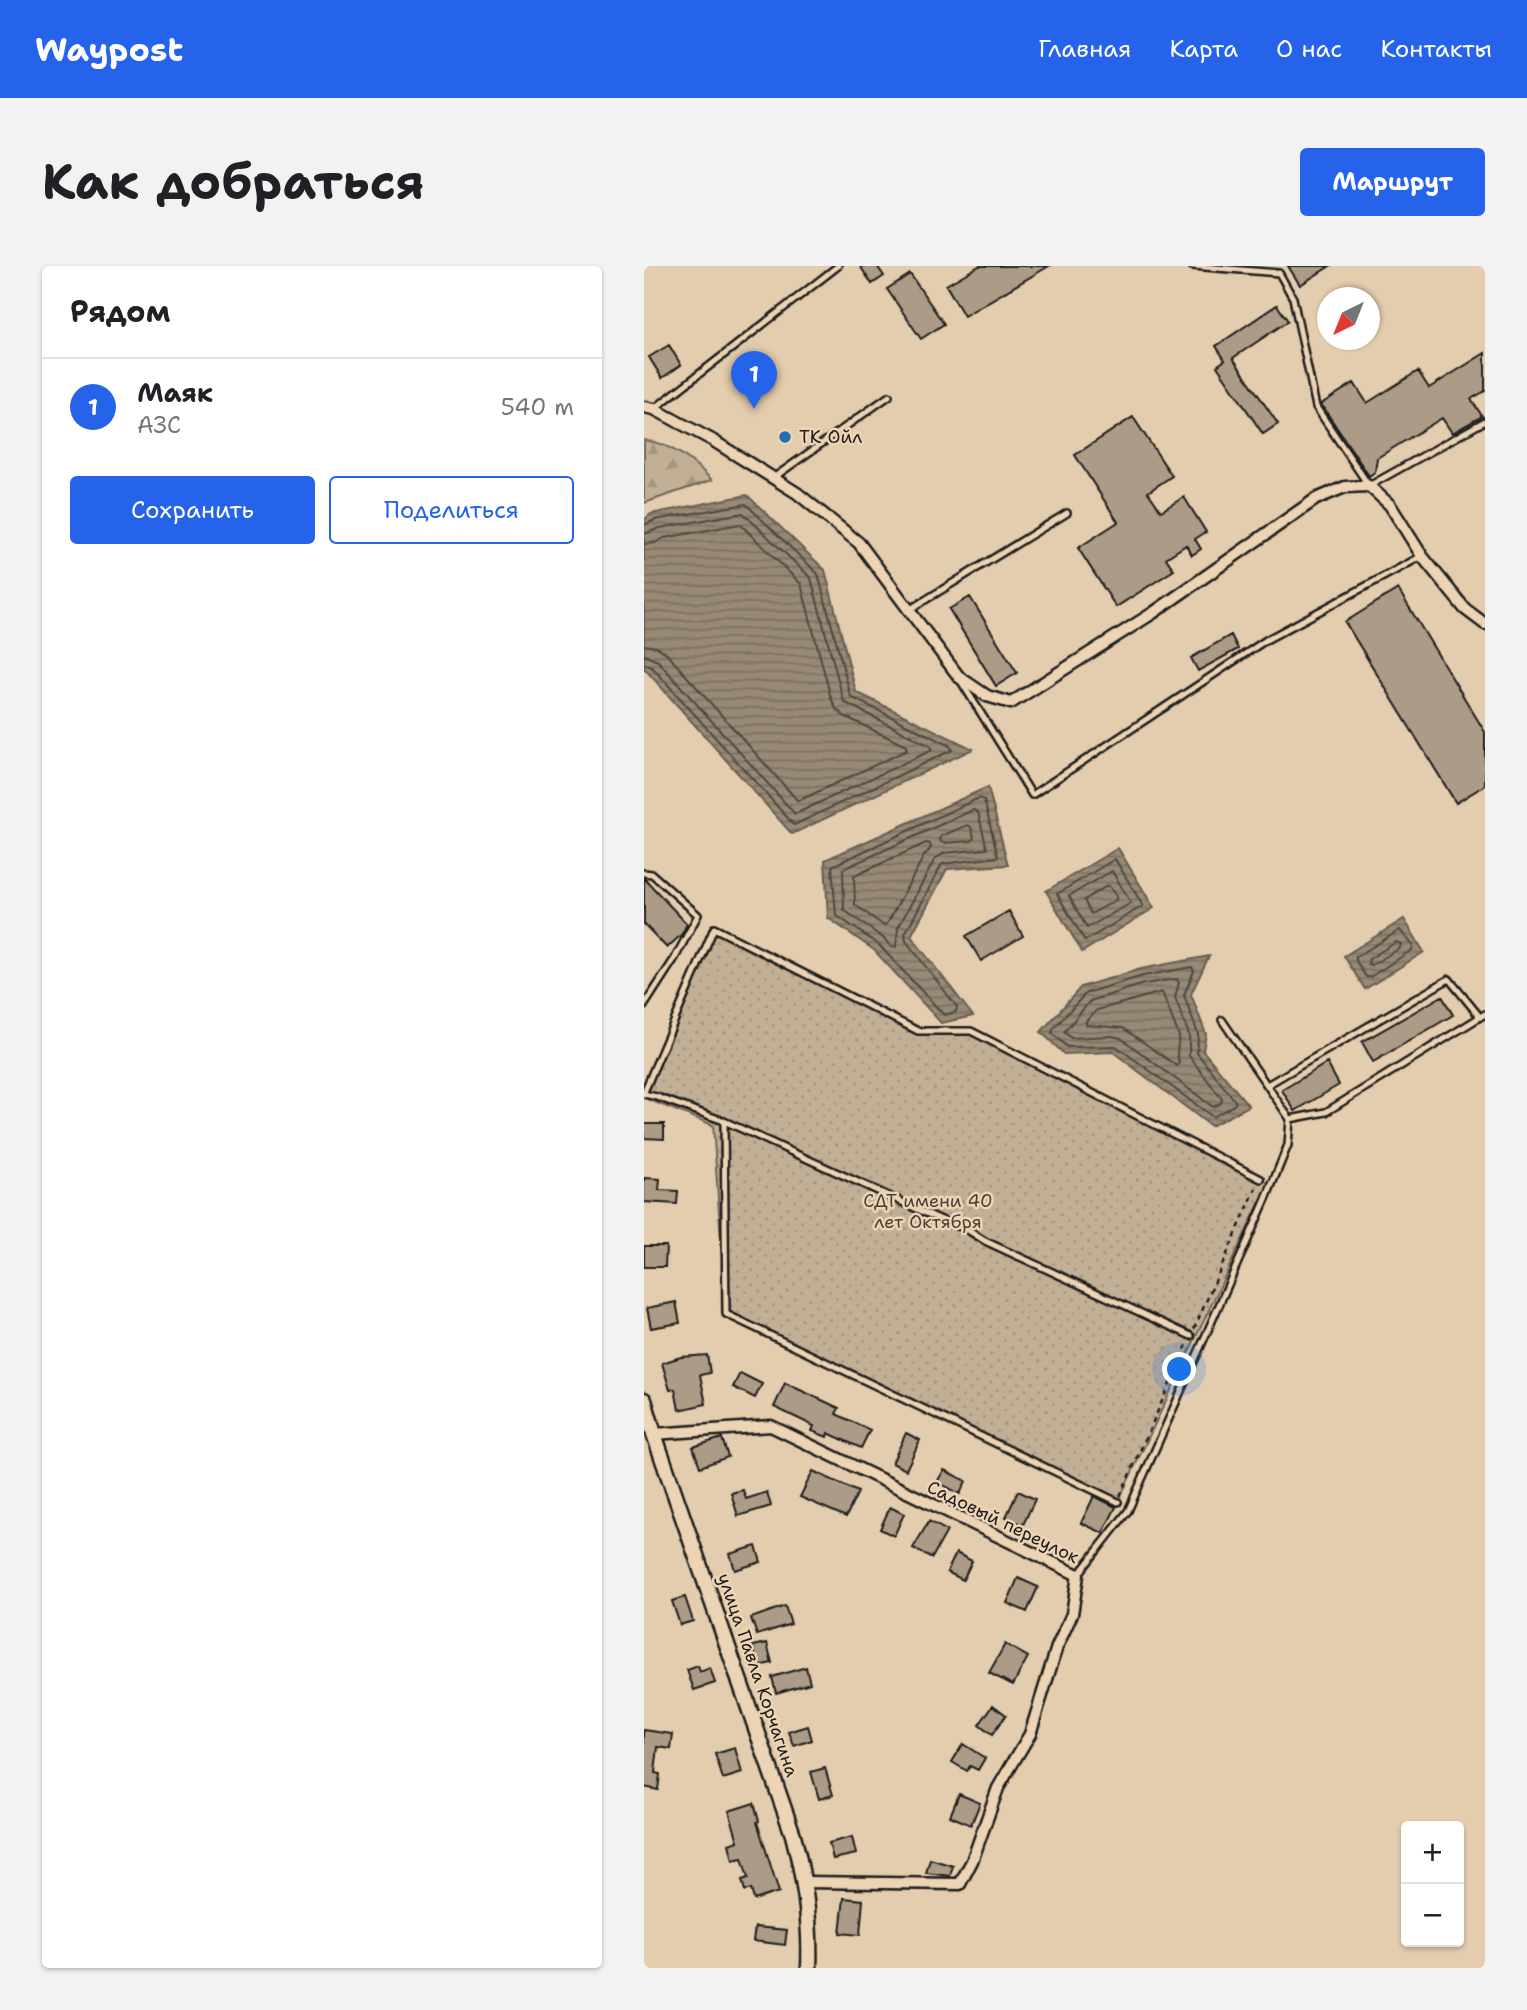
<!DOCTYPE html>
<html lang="ru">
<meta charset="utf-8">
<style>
:root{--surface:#fff;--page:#f2f2f2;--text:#202124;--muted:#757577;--line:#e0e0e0;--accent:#2563eb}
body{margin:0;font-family:"Shantell Sans",sans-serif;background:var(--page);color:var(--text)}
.controls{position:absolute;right:21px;bottom:21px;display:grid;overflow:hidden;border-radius:7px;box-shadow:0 2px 5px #0004}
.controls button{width:63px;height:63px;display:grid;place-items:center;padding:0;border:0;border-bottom:2px solid var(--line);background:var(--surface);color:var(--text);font:35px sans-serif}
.compass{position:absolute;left:673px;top:21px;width:63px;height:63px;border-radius:50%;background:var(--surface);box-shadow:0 2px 5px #0004;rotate:223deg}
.you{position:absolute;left:536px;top:1104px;width:24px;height:24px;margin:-18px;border:5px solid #fff;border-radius:50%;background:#1a73e8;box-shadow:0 0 0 10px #1a73e833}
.badge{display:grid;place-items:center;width:46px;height:46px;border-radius:50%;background:var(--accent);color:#fff;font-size:23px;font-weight:700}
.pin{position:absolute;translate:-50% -58px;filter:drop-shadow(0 2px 4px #0008)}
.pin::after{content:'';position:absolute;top:37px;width:24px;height:21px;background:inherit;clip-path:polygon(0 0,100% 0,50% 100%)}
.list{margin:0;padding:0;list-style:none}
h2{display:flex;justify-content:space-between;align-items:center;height:91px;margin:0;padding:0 28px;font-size:30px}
h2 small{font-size:23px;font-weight:400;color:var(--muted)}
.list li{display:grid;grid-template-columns:46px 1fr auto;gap:21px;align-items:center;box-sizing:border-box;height:98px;padding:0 28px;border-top:2px solid var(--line)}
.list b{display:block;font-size:26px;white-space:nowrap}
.list p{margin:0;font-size:23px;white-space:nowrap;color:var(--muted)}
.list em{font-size:23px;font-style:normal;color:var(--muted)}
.actions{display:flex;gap:14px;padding:21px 28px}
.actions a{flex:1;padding:16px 0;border:2px solid var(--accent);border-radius:7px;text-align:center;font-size:24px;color:var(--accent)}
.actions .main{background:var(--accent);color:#fff}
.map{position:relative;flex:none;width:841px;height:1702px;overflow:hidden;border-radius:7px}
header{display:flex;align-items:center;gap:42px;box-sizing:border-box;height:98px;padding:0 35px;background:var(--accent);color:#fff}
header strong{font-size:33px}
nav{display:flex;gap:38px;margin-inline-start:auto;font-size:24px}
.intro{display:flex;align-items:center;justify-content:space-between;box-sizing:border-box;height:168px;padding:0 42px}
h1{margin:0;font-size:49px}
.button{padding:18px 32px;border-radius:7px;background:var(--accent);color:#fff;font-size:24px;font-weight:700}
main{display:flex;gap:42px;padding:0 42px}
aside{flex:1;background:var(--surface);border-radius:7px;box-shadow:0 2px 5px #0004}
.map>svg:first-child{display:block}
</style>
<header>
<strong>Waypost</strong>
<nav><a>Главная</a><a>Карта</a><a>О нас</a><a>Контакты</a></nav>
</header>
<div class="intro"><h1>Как добраться</h1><a class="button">Маршрут</a></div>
<main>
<aside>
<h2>Рядом<small></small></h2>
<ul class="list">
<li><span class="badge">1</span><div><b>Маяк</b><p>АЗС</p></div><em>540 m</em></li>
</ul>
<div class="actions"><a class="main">Сохранить</a><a>Поделиться</a></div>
</aside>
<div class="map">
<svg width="841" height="1702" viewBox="0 0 841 1702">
<defs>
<pattern id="forest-firs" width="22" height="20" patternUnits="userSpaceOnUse" patternTransform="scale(1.75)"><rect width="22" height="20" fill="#c2b096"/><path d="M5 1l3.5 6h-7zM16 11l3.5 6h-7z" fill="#a69781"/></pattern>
<pattern id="garden-dots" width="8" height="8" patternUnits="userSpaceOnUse" patternTransform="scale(1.75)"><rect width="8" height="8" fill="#c2b096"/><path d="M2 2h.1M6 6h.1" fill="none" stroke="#a69781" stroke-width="1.8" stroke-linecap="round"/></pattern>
<pattern id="water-rules" width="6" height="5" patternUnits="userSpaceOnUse" patternTransform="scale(1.75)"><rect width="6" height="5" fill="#978976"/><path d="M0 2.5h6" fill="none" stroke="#7a6f60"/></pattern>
</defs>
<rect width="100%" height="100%" fill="#e4cdae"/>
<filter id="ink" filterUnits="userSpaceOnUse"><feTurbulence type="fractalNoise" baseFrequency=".0143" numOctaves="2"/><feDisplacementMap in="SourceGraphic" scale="14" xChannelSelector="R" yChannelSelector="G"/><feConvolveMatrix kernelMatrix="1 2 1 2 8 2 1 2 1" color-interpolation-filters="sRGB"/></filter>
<g filter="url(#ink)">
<path fill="url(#forest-firs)" stroke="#6f6659" stroke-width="2" d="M0,174C28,178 49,195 68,214L0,237Z"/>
<path fill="url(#garden-dots)" stroke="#6f6659" stroke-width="2" d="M70,662L274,765H327L625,917L474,1236L82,1048L69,859L0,832Z"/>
<path fill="url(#water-rules)" stroke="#665d52" stroke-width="2" d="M103,229L181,304L212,426L329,483L148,568L0,402V254L7,248Z
M344,521L364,599L303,603L267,670L329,750L297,757L230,684L184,652L181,594Z
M474,582L510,642L438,686L402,625Z
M760,653L780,686L721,723L700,690Z
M565,690L547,728L562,768L559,785L605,840L567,860L469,786L420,788L397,766L437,721L497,703Z"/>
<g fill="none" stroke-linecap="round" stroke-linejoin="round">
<path stroke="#4d4840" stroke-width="2" d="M0,259L11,254L102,238L174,308L207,431L306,480L308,484L150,559L8,401L0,398
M0,268L16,262L99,247L167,312L200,436L286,480L288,484L151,548L14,395L0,389
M0,278L11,277L20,272L96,258L157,318L187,432L192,443L200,450L262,480L263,484L154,535L22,387L13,381L0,379
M335,532L340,534L354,591L298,598L261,668L262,675L313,741L312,746L300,749L235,679L192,649L188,600Z
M329,544L334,546L343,583L300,587L291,593L254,662L252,681H248L239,672L200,644L199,603Z
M324,559L327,561L330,571L328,575L299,577L296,575L297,570Z
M282,577L286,578L287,582L280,590L243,658L239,659L211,639L210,610Z
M471,593L499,640L441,675L413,628Z
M468,605L487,637L443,662L425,630Z
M464,619L472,630V634L447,648L440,634Z
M756,664L769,680L768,684L726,711H722L712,695V691Z
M752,676L757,678L756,682L728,699L724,698L725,693Z
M548,701L550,705L540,729L554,768L553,787L592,836L590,839L569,851L472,780L423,781L408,767L409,763L442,727L499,710Z
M533,713L535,717L531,731L545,769V790L578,833L577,837L569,841L477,772L468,770L427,772L420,766L446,735L500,718Z
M518,726L535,770L533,786L535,797L533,800L479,762L442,759V755L453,744Z"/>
</g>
<path fill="#ac9b86" stroke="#1c1c1c" stroke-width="2" d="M216,0H233L240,10L228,18Z
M335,0H405L320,50L302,19Z
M644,0H686L656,19Z
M266,8L300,58L277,73L243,23Z
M633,39L644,55L589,92L634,158L619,168L573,100L581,94L572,80Z
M25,79L37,99L18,112L5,91Z
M841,87V125L827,133L838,150L808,167L798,152L733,192L731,206L725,210L677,138L710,117L723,137L774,105L785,122Z
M489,151L528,210L504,226L517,245L540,231L562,266L551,273L557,283L548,289L542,279L522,292L530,304L472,341L434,282L474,256L431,189Z
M754,323L841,466V519L812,537L701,356Z
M326,331L373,407L352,420L305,343Z
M587,369L594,383L554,405L547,392Z
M0,612L43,658L38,668L23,682L0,658Z
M365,645L379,670L337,695L322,670Z
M798,730L809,749L729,796L718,776Z
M683,797L695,819L651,845L638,824Z
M0,858H20V873L0,872Z
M0,912L16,913L15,924L34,925L33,938L0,936Z
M0,980H22L21,1001H0Z
M32,1036L36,1057L7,1062L3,1042Z
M63,1089L66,1107L56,1109L62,1138L35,1144L31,1123L26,1124L18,1097L37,1091Z
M96,1107L118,1118L111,1132L89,1121Z
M141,1117L195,1142L192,1148L226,1164L217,1182L184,1167L183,1171L168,1165L170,1160L130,1141Z
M262,1167L276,1174L262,1204L248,1197Z
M78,1172L84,1191L56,1201L49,1181Z
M300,1204L322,1215L316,1228L293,1216Z
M169,1205L214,1226L202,1251L156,1231Z
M99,1224L102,1233L123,1226L127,1240L94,1250L87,1227Z
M374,1225L391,1233L379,1259L362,1251Z
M450,1230L472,1241L459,1267L437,1257Z
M246,1241L260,1248L250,1270L236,1263Z
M285,1255L303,1265L288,1292L269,1282Z
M112,1280L117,1296L91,1304L86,1288Z
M312,1287L328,1295L319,1314L303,1306Z
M374,1312L394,1321L383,1346L363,1337Z
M41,1331L49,1355L36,1359L28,1335Z
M141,1340L147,1358L113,1369L107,1352Z
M123,1377L128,1397L114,1400L109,1380Z
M361,1378L384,1391L369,1419L345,1407Z
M54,1400L56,1406L66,1402L71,1417L50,1424L43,1404Z
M162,1401L166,1417L132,1427L128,1411Z
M349,1439L362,1449L348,1469L335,1459Z
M164,1460L168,1474L150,1480L145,1466Z
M0,1464L29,1468L27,1483L14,1481L11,1507L16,1508L14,1524L0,1521Z
M319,1478L341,1492L334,1504L326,1500L323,1505L308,1496Z
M91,1482L98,1507L79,1513L71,1488Z
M181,1502L189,1529L175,1533L167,1506Z
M315,1528L336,1537L327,1559L306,1550Z
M110,1537L115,1555L113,1556L135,1626L110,1634L107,1623L101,1625L98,1614L104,1612L98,1592L89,1594L85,1578L94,1575L85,1545Z
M208,1571L212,1588L189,1593L185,1577Z
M286,1593L309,1600L306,1610L282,1607Z
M200,1632L219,1634L216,1669L196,1667Z
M111,1661L143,1664L141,1679L109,1675Z"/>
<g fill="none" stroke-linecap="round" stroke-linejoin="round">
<g stroke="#1c1c1c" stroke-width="10">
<path id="lane" d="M548,0L635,7L649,32L672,141L725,220L841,155
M10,143L194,0
M129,212L245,130
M265,344L423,247
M318,417L388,529L622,374L778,290
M0,607L8,608L54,649L31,692L0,740
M578,754L646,853L682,846L841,748
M623,819L805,713L836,751
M0,826L70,662L274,765H327L617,913
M0,828L13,831L80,855L304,957L322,963L341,975L547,1070
M80,855L82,1048L474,1236
M434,1309L484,1245L622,933L644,879L646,853"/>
</g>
<g stroke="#1c1c1c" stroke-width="15">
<path id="street" d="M0,141L10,143L68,174L153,227L215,277L315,411L343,430L367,437L509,347L672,233L701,221L725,220L746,239L778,290L821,343L841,358
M10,1168L127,1160L434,1309L428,1348L413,1381L386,1468L354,1522L328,1595L316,1618L161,1616"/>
</g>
<g stroke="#1c1c1c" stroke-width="19">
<path id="secondary" d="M0,1134L10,1168L149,1569C161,1614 167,1655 165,1702"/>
</g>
<path stroke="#1c1c1c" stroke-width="2.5" stroke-dasharray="5 5" stroke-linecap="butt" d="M550,1063L612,922
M476,1230L543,1079"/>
<use href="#lane" stroke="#ecd4b4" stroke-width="5"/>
<use href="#street" stroke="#ecd4b4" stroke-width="10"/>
<use href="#secondary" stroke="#ecd4b4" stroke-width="14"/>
</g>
</g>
<circle fill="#1f6fb2" stroke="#ecd4b4" stroke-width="2.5" cx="141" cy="171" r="7"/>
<g text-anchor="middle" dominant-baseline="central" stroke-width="5" stroke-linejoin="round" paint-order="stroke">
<g font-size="18" fill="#1c1c1c" stroke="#ecd4b4" text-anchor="start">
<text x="155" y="171">ТК Ойл</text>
</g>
<g font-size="18" fill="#46413a" stroke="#ecd4b4">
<text x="284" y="935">СДТ имени 40<tspan x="284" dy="21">лет Октября</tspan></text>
</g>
<g font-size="18" fill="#1c1c1c" stroke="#ecd4b4">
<text transform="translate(359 1256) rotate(26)">Садовый переулок</text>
<text transform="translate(114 1409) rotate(71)">улица Павла Корчагина</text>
</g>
</g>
</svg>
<div class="controls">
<button>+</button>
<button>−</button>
</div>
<svg class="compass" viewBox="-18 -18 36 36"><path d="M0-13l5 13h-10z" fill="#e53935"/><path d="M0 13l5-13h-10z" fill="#757577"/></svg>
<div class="you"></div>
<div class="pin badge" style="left:110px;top:143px">1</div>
</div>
</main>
